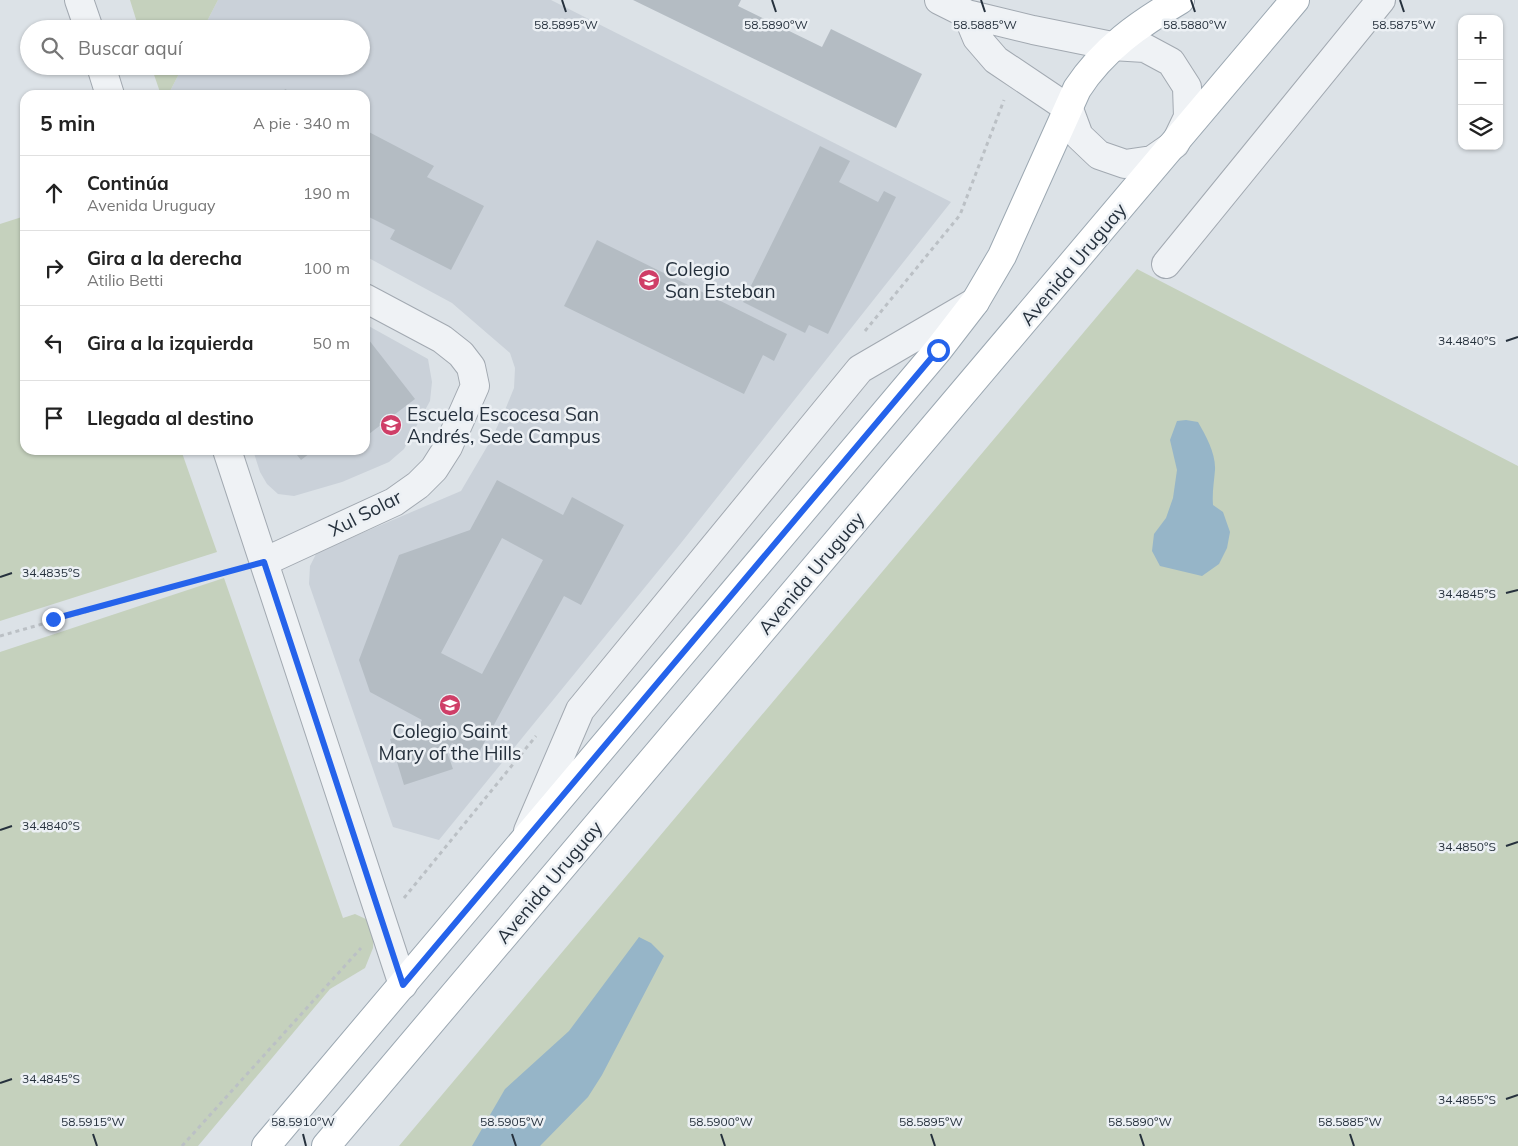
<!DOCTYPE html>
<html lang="es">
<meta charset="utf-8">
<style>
:root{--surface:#fff;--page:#f6f6f6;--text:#222;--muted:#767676;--line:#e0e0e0}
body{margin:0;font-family:Mulish,sans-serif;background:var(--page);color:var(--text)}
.controls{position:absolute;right:15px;top:15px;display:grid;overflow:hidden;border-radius:10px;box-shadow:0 1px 4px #0004}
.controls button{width:45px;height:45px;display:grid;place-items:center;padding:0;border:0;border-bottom:1px solid var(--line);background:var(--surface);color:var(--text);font:25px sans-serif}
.stop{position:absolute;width:15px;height:15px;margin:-11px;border:4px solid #2563eb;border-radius:50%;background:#fff}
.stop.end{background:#2563eb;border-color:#fff;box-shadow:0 1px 5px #0008}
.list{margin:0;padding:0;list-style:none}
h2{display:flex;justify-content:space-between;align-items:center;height:65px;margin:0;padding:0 20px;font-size:21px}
h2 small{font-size:16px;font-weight:400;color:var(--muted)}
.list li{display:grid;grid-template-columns:32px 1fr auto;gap:15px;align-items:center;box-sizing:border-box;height:75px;padding:0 20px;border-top:1px solid var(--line)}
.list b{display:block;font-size:19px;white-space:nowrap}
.list p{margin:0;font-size:16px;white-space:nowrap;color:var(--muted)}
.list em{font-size:16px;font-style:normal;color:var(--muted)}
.icon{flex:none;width:28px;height:28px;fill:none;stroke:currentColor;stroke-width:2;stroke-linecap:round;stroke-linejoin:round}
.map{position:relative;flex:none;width:1518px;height:1146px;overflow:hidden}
.search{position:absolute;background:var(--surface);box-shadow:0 1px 4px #0004;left:20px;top:20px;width:350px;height:55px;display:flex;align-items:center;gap:12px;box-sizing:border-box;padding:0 18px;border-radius:28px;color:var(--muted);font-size:19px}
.panel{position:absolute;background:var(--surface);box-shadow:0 1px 4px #0004;left:20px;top:90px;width:350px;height:365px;border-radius:15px}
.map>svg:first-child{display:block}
</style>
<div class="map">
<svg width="1518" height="1146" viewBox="0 0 1518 1146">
<rect width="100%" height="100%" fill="#dce2e7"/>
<path fill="#cad1d9" d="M218,0H551L951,202L681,543L439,840L393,827L309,584L310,566L316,554L327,548L461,491L491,440L505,410L514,388L515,368L510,353L452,303L365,256V95H168L183,66H361V29H203Z
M365,324L428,359L432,382L430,401L404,449L389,462L342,482L294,496L278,494L267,484L260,472L253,450H365Z"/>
<path fill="#c5d1bd" d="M130,0H218L203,29H139Z
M151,66H183L168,95H161Z
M25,216V450H181L217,552L0,621V224Z
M1137,269L1518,466V1146H399Z
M224,578L343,918L355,914L368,920L374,931L373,948L365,968L330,989L198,1146H0V652Z"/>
<path fill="#96b5c8" d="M1186,420L1198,422C1206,436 1216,454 1215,470C1214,482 1212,493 1213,505L1223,512L1230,532L1227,548L1219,564L1202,576L1160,566L1152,551L1154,534L1166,518L1173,498L1177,470L1170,440L1177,421Z
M639,937L651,943L664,956L602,1075L588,1097L540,1146H472L505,1089L569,1031Z"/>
<path fill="#b4bcc3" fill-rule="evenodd" d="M633,0H741L738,6L822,47L831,29L922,74L896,128Z
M285,89L297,95H282Z
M365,130L434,166L427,177L484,206L451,270L390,239L395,230L365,215Z
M820,146L850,161L839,182L878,202L884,191L896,197L828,334L809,325L805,333L743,302Z
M597,240L787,334L774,361L763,355L744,394L564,306Z
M365,335L415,399L365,437Z
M293,450H314L301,460Z
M497,480L563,515L572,497L624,525L581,605L564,596L477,756L452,743L447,752L453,769L404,785L390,739L416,731L422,720L370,692L359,660L399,555L470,530ZM502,538L543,560L482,674L441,653Z"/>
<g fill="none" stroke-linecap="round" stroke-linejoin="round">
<g stroke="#a2a9b1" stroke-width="30">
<path id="minor" d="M79,0L89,29
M939,0L967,14
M967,14L1033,30L1112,46L1145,48L1171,62L1187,87L1188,117L1175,144L1152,160L1125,164L1099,155L1079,136L1069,109L996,60L977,38Z
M101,66L110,95
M1166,264L1381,0
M227,450L403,985
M264,562L394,502L418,485L434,469L448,447L475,386L471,367L461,354L442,339L365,298
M528,831L580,710L860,369L975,302"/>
</g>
<g stroke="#9ca8b2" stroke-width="30">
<path id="major" d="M266,1146L938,350L975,302L1002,256L1077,89C1103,49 1139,24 1180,0
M326,1146L1295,0"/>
</g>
<path stroke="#bbc0c5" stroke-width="3" stroke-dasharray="4 4" stroke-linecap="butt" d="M865,331L960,215L1004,100
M0,636L237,569
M404,898L536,736
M182,1146L361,948"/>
<use href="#minor" stroke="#eff2f5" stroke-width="28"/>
<use href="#major" stroke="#fff" stroke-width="28"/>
</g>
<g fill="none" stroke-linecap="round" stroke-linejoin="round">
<path stroke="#2563eb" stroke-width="6" d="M53,619L264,562L403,985L938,350"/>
</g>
<path fill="none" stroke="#26313d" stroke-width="2" d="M562,0L566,12M772,0L776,12M981,0L985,12M1191,0L1195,12M1400,0L1404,12M1506,341L1518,337M0,577L12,573M1506,593L1518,590M0,830L12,826M1506,846L1518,842M0,1083L12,1079M1506,1099L1518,1095M93,1134L97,1146M303,1134L306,1146M512,1134L516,1146M721,1134L725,1146M931,1134L935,1146M1140,1134L1144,1146M1350,1134L1354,1146"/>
<defs>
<g id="school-disc" transform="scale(1.125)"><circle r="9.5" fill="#cf3e67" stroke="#ecf0f4"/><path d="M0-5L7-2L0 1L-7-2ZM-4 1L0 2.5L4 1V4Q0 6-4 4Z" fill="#fff"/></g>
</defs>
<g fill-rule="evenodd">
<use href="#school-disc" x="649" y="280"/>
<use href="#school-disc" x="391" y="425"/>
<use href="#school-disc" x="450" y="705"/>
</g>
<g text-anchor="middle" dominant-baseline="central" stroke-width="5" stroke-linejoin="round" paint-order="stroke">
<g font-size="19" fill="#26313d" stroke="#ecf0f4">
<text transform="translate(1073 264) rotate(-50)">Avenida Uruguay</text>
<text transform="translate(365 513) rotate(-27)">Xul Solar</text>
<text transform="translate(811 573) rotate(-50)">Avenida Uruguay</text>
<text transform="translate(549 882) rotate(-50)">Avenida Uruguay</text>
</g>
<g font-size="19" fill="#26313d" stroke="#ecf0f4" text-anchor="start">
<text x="665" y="269">Colegio<tspan x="665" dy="22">San Esteban</tspan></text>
<text x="407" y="414">Escuela Escocesa San<tspan x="407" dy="22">Andrés, Sede Campus</tspan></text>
<text x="450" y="731" text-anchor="middle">Colegio Saint<tspan x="450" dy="22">Mary of the Hills</tspan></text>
</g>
</g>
<g font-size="12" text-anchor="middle" fill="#26313d" stroke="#ecf0f4" stroke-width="5" stroke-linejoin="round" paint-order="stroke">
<text x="566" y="29">58.5895°W</text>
<text x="776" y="29">58.5890°W</text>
<text x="985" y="29">58.5885°W</text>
<text x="1195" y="29">58.5880°W</text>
<text x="1404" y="29">58.5875°W</text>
<text x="1467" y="345">34.4840°S</text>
<text x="51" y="577">34.4835°S</text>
<text x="1467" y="598">34.4845°S</text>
<text x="51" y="830">34.4840°S</text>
<text x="1467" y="851">34.4850°S</text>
<text x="51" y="1083">34.4845°S</text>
<text x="1467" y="1104">34.4855°S</text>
<text x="93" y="1126">58.5915°W</text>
<text x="303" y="1126">58.5910°W</text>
<text x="512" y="1126">58.5905°W</text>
<text x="721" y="1126">58.5900°W</text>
<text x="931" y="1126">58.5895°W</text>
<text x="1140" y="1126">58.5890°W</text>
<text x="1350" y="1126">58.5885°W</text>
</g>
</svg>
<div class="controls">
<button>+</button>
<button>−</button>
<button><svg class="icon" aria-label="layers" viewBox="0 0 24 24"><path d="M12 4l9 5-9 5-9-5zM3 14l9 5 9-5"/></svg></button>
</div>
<div class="stop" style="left:938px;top:350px"></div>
<div class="stop end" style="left:53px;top:619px"></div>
<div class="search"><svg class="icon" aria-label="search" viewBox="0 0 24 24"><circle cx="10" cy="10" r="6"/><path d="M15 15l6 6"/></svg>Buscar aquí</div>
<section class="panel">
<h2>5 min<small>A pie · 340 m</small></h2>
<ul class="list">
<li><svg class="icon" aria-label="ahead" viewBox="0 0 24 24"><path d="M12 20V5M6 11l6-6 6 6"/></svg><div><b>Continúa</b><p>Avenida Uruguay</p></div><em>190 m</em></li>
<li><svg class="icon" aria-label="right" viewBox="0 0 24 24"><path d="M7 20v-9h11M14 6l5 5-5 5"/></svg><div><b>Gira a la derecha</b><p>Atilio Betti</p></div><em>100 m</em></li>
<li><svg class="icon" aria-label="left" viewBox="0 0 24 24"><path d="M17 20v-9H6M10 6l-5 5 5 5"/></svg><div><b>Gira a la izquierda</b></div><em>50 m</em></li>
<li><svg class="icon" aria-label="arrive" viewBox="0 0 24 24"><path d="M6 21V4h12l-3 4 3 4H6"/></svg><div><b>Llegada al destino</b></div></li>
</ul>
</section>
</div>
